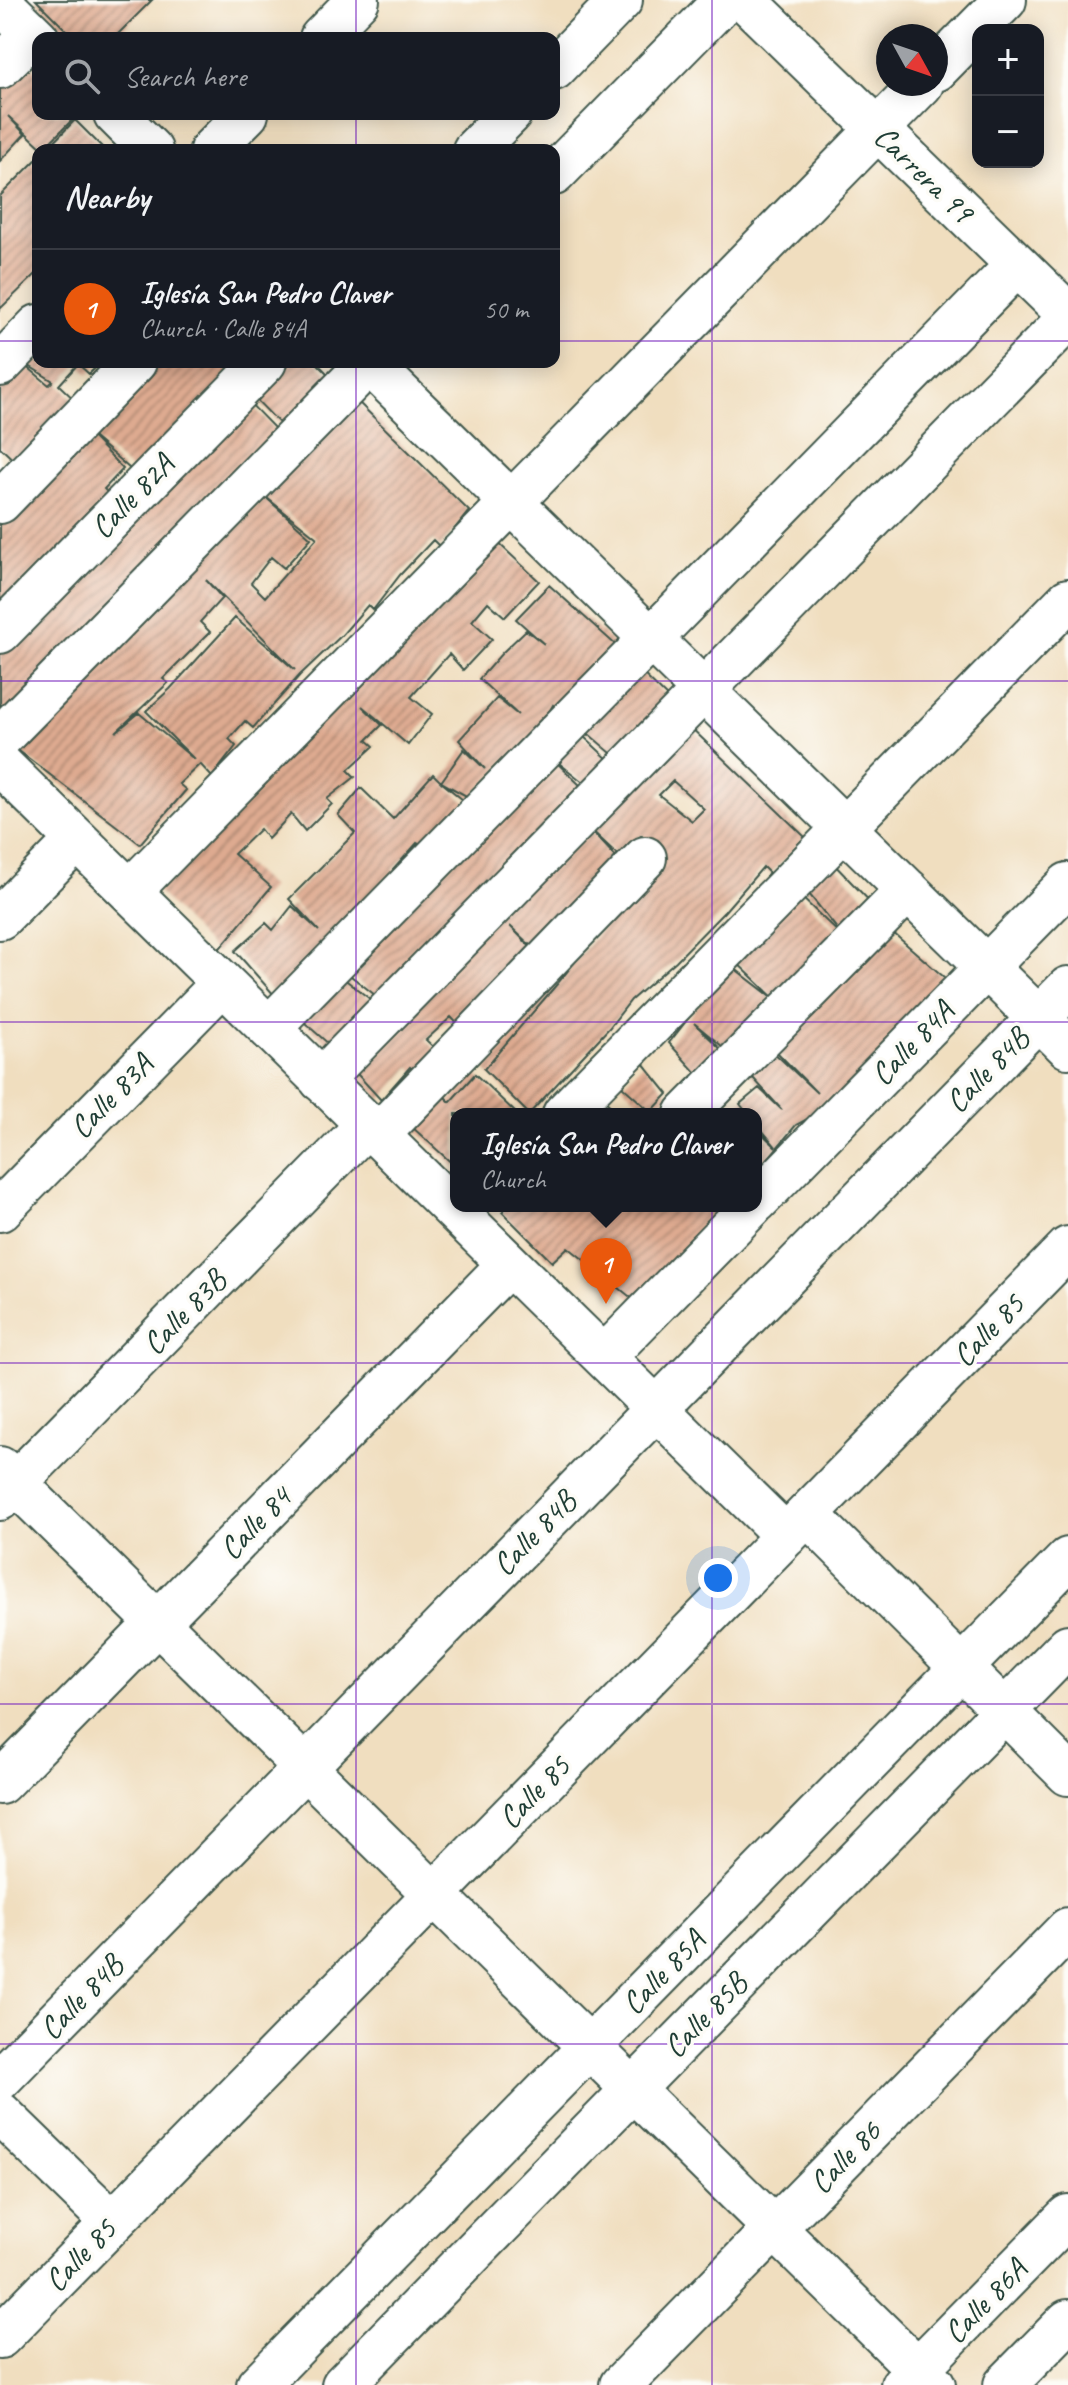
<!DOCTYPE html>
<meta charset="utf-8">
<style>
:root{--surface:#171b24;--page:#242831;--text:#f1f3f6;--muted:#9ea1a6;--line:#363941;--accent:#ea580c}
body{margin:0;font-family:Caveat,sans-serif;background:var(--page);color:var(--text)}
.controls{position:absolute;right:24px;top:24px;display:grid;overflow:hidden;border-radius:16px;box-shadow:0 4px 20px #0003}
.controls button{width:72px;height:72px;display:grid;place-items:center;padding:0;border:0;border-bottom:2px solid var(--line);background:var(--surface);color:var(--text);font:40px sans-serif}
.compass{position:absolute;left:876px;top:24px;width:72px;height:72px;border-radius:50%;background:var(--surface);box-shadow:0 4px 20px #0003;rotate:130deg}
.you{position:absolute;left:718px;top:1578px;width:28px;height:28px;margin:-20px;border:6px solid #fff;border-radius:50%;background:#1a73e8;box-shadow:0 0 0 12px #1a73e833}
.badge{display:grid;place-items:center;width:52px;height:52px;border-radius:50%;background:var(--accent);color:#fff;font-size:26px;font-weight:700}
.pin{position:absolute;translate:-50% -66px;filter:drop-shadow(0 2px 4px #0008)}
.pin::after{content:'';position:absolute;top:42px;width:28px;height:24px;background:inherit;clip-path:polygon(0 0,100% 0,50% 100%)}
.popup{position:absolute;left:450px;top:1108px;width:312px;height:104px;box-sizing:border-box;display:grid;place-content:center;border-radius:16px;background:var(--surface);filter:drop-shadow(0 2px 6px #0005);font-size:26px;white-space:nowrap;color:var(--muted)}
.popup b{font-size:30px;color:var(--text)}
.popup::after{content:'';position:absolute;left:50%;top:100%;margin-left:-16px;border:16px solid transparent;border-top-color:var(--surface)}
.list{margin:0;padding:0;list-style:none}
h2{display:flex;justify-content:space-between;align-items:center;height:104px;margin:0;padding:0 32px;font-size:34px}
h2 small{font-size:26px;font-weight:400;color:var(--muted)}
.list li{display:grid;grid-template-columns:52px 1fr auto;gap:24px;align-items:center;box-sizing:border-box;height:120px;padding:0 32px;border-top:2px solid var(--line)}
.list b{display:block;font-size:30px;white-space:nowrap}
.list p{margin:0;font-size:26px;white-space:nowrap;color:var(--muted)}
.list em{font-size:26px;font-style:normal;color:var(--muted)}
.icon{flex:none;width:44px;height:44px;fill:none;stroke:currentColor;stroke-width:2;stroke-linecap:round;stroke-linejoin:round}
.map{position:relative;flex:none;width:1068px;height:2385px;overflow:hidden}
.search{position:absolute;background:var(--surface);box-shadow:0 4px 20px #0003;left:32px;top:32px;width:528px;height:88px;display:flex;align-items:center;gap:20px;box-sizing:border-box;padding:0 28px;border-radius:16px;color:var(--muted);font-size:30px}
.panel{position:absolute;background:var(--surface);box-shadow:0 4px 20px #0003;left:32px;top:144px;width:528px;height:224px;border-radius:16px}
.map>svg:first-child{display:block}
</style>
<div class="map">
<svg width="1068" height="2385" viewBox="0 0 1068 2385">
<defs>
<pattern id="building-hatch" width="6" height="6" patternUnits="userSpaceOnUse" patternTransform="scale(2)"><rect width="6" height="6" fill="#deaa90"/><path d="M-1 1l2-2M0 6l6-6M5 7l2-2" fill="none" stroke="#b38c76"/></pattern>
</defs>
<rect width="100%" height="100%" fill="#fdfcf7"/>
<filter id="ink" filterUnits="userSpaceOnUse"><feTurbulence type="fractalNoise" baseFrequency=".0125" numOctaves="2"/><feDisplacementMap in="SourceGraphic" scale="16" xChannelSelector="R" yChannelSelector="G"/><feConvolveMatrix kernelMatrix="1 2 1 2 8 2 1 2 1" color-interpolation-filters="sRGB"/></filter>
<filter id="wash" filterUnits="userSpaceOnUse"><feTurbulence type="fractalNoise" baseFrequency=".006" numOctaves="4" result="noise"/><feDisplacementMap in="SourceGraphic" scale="32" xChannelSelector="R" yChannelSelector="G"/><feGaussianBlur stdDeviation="1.8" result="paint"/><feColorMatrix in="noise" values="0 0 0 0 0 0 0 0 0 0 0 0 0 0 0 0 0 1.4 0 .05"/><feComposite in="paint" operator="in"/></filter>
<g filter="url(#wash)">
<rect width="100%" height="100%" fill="#f0debf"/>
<g id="blocks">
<path fill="url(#building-hatch)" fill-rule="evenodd" d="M36,0H152L114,38H74Z
M23,59L38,73V114H78L43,149L8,116L25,134L0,161V85Z
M75,120L105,150H46Z
M38,158V277L36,274L0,309V196Z
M38,341V362H101L89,374L78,364L59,385L82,407L21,467L0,447V379ZM18,359L53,381L49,385Z
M136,362H243L136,474L86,431L123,469L104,489L114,499L0,612V506Z
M265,362H316L331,377L283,427L242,385Z
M347,391L469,511L440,547L433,540L400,575L373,610L368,605L342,635L300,675L253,728L245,721L229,739L236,746L212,777L200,764L179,784L186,790L140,844L10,744ZM262,494L317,538L265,597L251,583L271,557L284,568L311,538ZM206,580L295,670L235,618L170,689L146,711L195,760L139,713L116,732L168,683L163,679L210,632L200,622L222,598Z
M241,394L280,434L0,731V647Z
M493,538L539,581L505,617L488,602L472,621L492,639L463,670L449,654L411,697L432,714L408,745L362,706L382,725L367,740L374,746L348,770L355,777L327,799L332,804L305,831L291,814L268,839L260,829L234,854L271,887L216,953L156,890L188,863L183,859Z
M549,585L618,647L559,712L553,705L537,733L470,798L441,782L468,804L423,849L417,843L393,870L397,874L275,996L235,951L266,923L273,930L292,906L319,931L289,899L355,833L338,815L361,788L393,819L433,774L441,782L464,749L485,769L459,740L497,698L518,715L479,679L502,653L526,630L544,644L516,619Z
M633,664L673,703L618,759L577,724Z
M568,722L610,761L588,786L550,756L585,790L380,999L346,972Z
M685,722L805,837L770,874L763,867L724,912L676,961L631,1000L609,1028L529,1114L484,1069L558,983L661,854L642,835L618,855L587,826L628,870L532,947L510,926L544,961L467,1034L451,1017L426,1040L444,1057L425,1081L410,1067L381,1100L347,1063ZM673,781L704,809L692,821L659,795Z
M828,858L879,911L846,940L801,884Z
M796,892L846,940L739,1060L694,1023L731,1059L706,1084L669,1043L730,965L779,1003L732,958Z
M884,925L952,984L831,1106L796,1125L756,1173V1128L776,1147L756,1123V1114H748L740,1104L759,1088L782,1110L744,1068L769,1048L817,1093L771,1046Z
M338,974L375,1003L331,1046L297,1016Z
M643,1063L668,1094L651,1112L622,1086Z
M475,1074L517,1114H456V1167L401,1117L432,1084L450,1102Z
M603,1099L619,1114H586Z
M507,1206H724L634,1300L568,1247L552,1262L502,1212Z"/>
</g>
</g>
<g filter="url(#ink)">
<use href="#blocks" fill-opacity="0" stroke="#3e5549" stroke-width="2"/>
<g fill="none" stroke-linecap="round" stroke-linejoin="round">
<g stroke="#3e5549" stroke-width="46">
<path id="street" d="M745,0L1068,314
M0,2L38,39
M321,38L358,0
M0,67L33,34
M554,69L621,0
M936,70L1005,0
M115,114L151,150
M211,150L247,114
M474,150L510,114
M554,174L725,0
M368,362L1068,1047
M0,365L38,326
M0,502L135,362
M0,632L265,362
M0,738L370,362
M0,764L786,1536
M130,891L922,84
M0,918L77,840
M269,1028L1017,265
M321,1080L1068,319
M564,1114L1068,600
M686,1114L908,890
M378,1135L645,858
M756,1202L1068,884
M0,1210L223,983
M604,1357L752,1206
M0,1468L934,2385
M0,1499L367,1125
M807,1514L1068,1774
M0,1783L509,1264
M0,2079L1068,988
M0,2113L112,2222
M0,2337L1068,1248
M258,2385L1068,1559
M343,2385L1068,1646
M621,2385L1068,1929
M902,2385L1068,2216
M1005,2385L1068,2321"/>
</g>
<use href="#street" stroke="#fff" stroke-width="42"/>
</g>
</g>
<path fill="none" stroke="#7b2cbf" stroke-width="2" stroke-opacity="0.55" d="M356,0V38M712,0V2385M356,114V150M0,341H38M554,341H1068M356,362V2385M0,681H1068M0,1022H1068M0,1363H1068M0,1704H1068M0,2044H1068"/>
<g text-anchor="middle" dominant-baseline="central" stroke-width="7" stroke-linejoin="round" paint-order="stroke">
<g font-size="32" fill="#1f3d34" stroke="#fdfcf7">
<text transform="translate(924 174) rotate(44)">Carrera 99</text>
<text transform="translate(132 496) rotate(-46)">Calle 82A</text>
<text transform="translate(912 1043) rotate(-46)">Calle 84A</text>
<text transform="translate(987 1070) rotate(-46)">Calle 84B</text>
<text transform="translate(111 1096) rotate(-46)">Calle 83A</text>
<text transform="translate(184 1312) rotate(-46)">Calle 83B</text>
<text transform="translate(988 1330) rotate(-46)">Calle 85</text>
<text transform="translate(255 1523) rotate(-46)">Calle 84</text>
<text transform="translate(534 1533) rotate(-46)">Calle 84B</text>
<text transform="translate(534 1792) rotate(-46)">Calle 85</text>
<text transform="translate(663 1972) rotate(-46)">Calle 85A</text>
<text transform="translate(81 1997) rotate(-46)">Calle 84B</text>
<text transform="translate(705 2015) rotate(-46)">Calle 85B</text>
<text transform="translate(845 2157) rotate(-46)">Calle 86</text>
<text transform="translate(80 2255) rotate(-46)">Calle 85</text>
<text transform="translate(985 2301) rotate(-46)">Calle 86A</text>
</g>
</g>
</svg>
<div class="controls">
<button>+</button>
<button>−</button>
</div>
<svg class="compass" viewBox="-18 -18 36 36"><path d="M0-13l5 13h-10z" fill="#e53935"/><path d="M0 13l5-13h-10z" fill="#9ea1a6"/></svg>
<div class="you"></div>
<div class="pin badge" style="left:606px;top:1304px">1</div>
<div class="popup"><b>Iglesía San Pedro Claver</b>Church</div>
<div class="search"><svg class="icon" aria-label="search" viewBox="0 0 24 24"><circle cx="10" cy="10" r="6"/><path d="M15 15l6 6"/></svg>Search here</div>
<section class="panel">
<h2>Nearby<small></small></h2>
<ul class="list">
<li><span class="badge">1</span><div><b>Iglesía San Pedro Claver</b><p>Church · Calle 84A</p></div><em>50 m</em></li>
</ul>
</section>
</div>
